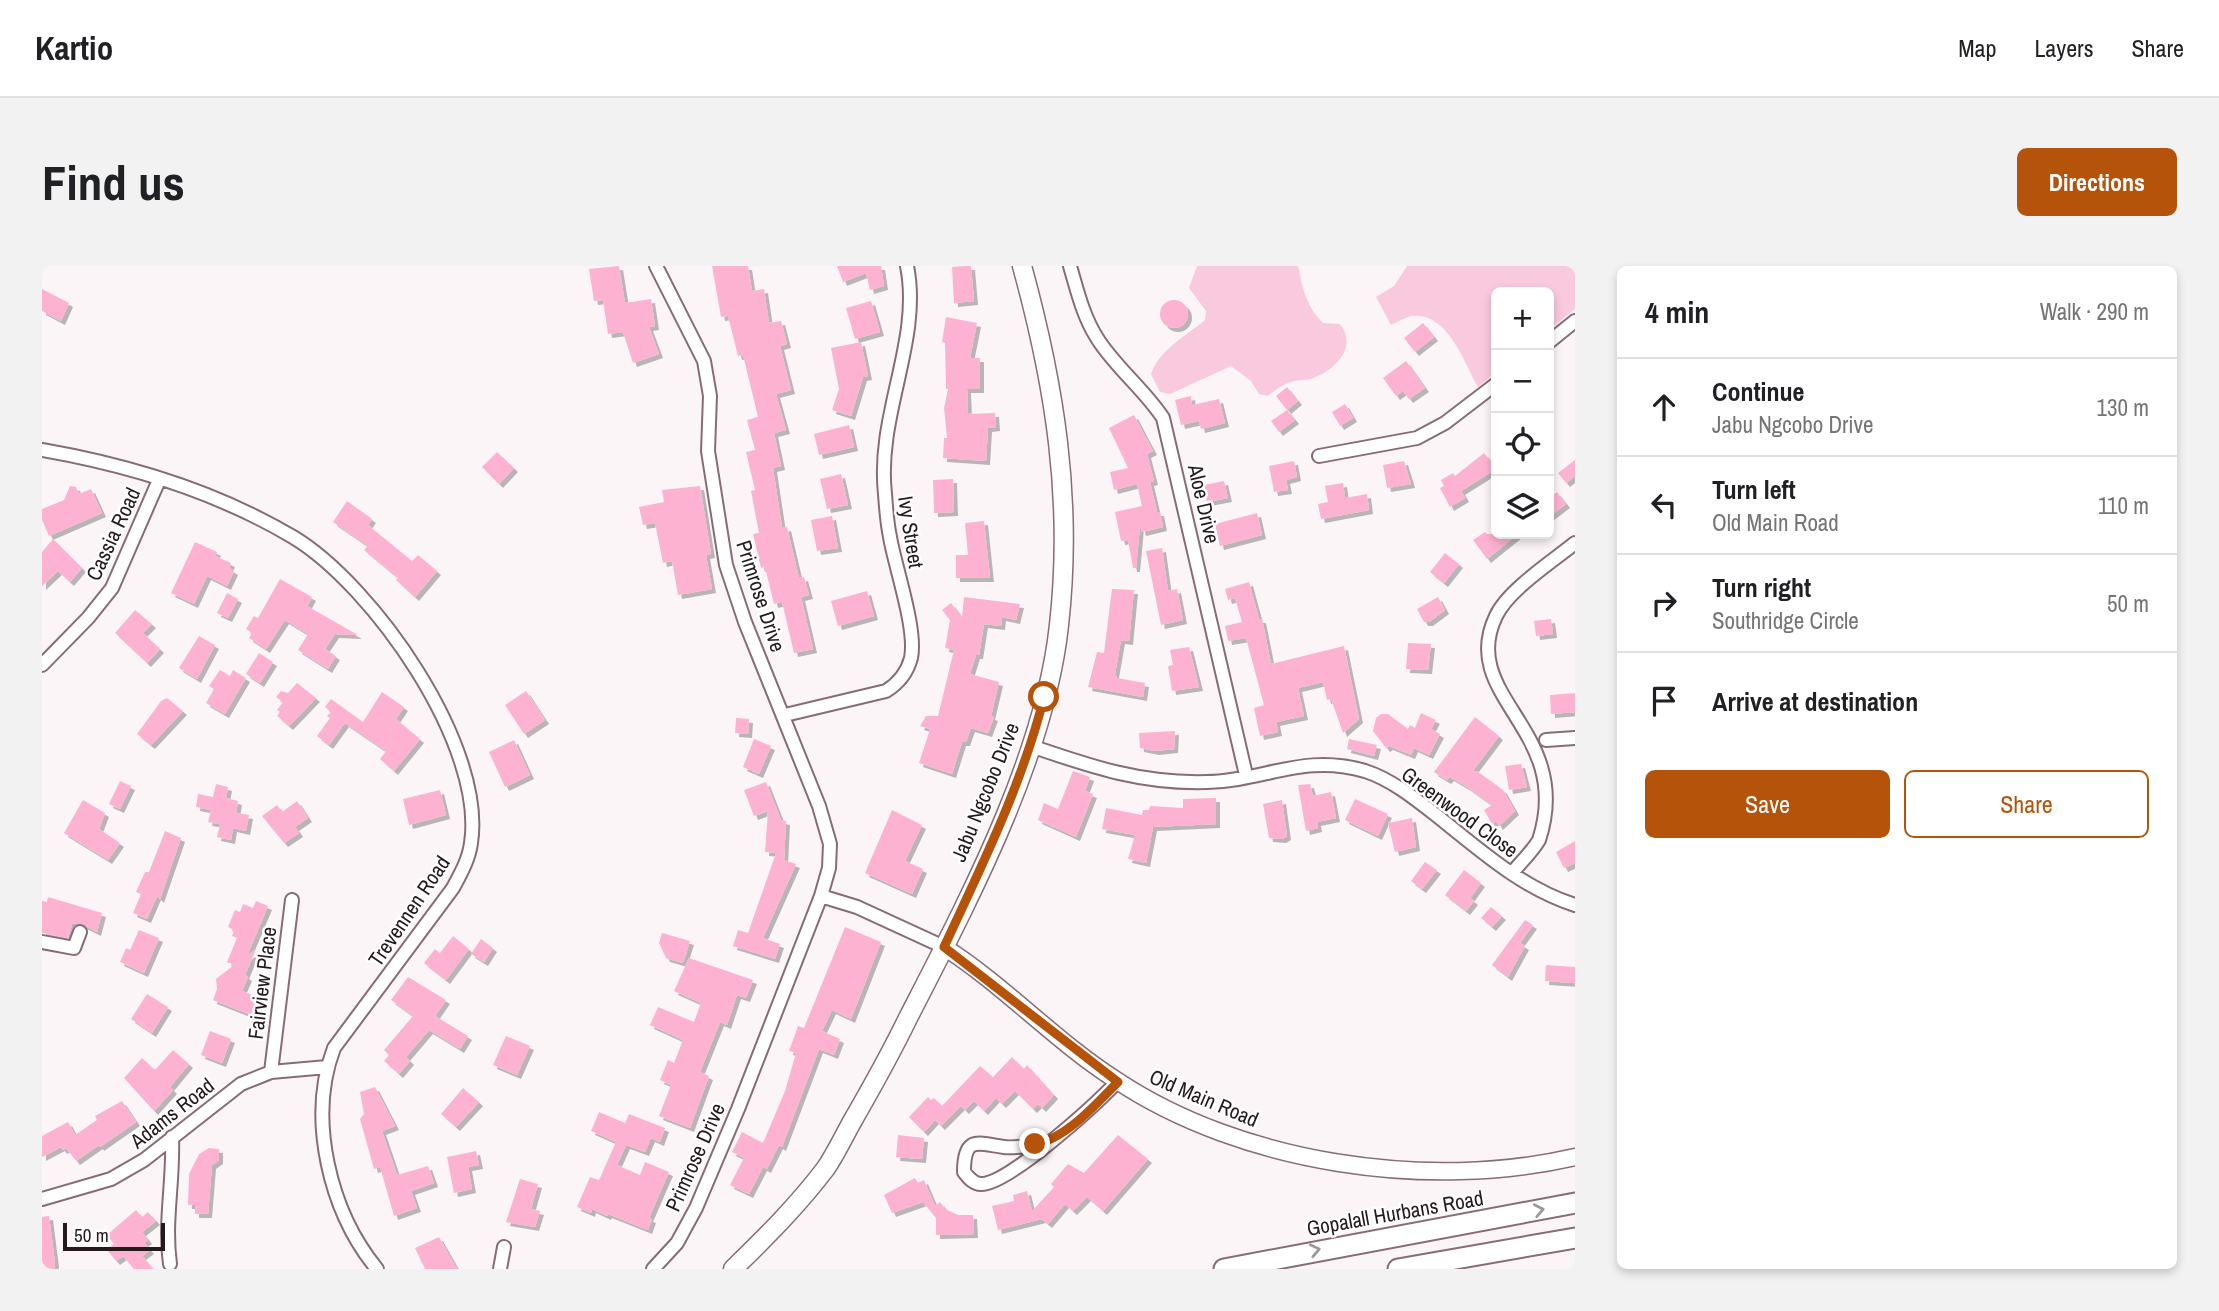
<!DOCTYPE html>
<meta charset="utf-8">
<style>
:root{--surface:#fff;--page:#f2f2f2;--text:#202124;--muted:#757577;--line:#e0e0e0;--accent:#b45309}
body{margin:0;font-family:"Archivo Narrow",sans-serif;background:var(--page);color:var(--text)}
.controls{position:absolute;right:21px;top:21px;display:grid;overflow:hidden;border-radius:10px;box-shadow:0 4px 10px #0003}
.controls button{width:63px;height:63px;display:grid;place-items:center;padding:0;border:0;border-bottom:2px solid var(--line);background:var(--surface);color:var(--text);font:35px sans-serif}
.scale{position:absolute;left:21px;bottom:18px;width:102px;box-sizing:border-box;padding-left:7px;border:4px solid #24191d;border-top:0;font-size:19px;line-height:24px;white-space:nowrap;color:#24191d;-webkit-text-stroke:5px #fff;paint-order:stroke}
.stop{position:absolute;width:21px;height:21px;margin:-16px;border:5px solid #b45309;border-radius:50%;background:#fff}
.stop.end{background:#b45309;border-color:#fff;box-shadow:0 2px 7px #0008}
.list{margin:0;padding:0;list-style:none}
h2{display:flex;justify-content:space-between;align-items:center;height:91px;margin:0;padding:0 28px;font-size:30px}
h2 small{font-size:23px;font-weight:400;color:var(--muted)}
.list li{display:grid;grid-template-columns:46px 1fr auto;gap:21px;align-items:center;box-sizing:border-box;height:98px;padding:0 28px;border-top:2px solid var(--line)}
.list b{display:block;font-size:26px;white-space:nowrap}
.list p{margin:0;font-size:23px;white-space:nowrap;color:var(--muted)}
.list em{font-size:23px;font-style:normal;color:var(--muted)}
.actions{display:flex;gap:14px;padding:21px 28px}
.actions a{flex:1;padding:16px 0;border:2px solid var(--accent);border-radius:10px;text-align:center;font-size:24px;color:var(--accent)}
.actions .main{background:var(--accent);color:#fff}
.icon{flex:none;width:38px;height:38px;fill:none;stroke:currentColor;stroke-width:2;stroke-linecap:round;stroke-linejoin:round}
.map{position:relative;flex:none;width:1533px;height:1003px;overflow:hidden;border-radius:10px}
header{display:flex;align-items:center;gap:42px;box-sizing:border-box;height:98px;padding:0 35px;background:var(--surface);border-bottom:2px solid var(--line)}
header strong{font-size:33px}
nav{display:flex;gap:38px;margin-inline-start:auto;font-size:24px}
.intro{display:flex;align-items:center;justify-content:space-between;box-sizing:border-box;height:168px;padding:0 42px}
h1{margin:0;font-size:49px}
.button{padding:18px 32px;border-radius:10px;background:var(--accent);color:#fff;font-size:24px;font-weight:700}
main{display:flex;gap:42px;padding:0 42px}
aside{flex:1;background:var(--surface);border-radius:10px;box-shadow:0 4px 10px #0003}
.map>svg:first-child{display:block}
</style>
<header>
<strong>Kartio</strong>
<nav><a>Map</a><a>Layers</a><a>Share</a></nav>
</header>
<div class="intro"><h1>Find us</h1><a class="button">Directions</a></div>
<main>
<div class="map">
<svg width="1533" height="1003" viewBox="0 0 1533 1003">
<defs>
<filter id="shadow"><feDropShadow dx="4" dy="4" stdDeviation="0" flood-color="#0004"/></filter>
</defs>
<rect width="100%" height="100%" fill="#fcf5f8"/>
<path fill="#f9c9dd" d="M1155,0H1256C1261,23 1264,40 1281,57L1298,58C1316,80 1294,104 1271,112C1265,115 1256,113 1249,116C1241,118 1233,125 1225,130L1217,128L1209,115L1189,100L1128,128L1118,126L1109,108C1117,84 1144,70 1163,54L1164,45L1147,22Z
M1365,0H1533V43L1507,64V26H1454V106L1436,121C1422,97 1406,46 1370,50C1364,51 1355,56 1349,59L1334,31L1352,20Z"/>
<path fill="#feb2d2" filter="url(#shadow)" d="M577,0L583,37L609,33L613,60L607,61L617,88L591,97L581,66L566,68L561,34L552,35L547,3Z
M670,0H706L710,25L722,23L727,57L739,55L745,78L738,80L749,124L734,128L744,164L732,167L739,200L731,202L740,262L745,261L757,312L762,311L767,329L759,331L771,383L752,387L740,336L732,338L723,301L719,302L711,268L717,267L709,225L713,224L704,186L713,184L705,154L716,151L701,89L696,90L686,50L679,51Z
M795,0H839L842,20L828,24L824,7L801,16Z
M922,0H929L932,35L912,37L910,1Z
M0,23L27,37L19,55L0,45Z
M1118 48a14 14 0 1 1 28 0a14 14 0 1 1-28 0Z
M829,35L838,66L813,73L804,42Z
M904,51L935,57L928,92H938V123H925L926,148L953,147L954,161L946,162L944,195L901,192L902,172H905L902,142L906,123H904L903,77L900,76Z
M1381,57L1392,71L1373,86L1362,72Z
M819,76L826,110L821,111L809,150L790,144L797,123L789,82Z
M1364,95L1383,122L1367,133L1361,125L1354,130L1341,112Z
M1245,121L1256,135L1245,144L1234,130Z
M1149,130L1150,139L1177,133L1183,157L1159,163L1157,155L1139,159L1133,134Z
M1303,138L1311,152L1298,160L1290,146Z
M1245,144L1253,154L1237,166L1229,155Z
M1092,149L1111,185L1105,188L1112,215L1108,216L1115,246H1118L1121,261L1100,266L1098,259L1094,302H1091L1086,274L1079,275L1073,246L1100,240L1095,218L1072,224L1068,206L1086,202L1067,162Z
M807,159L812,181L777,189L772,168Z
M455,186L472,202L457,218L440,201Z
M1442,187L1454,203L1419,225L1423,232L1408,241L1398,222L1402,220L1399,214L1411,207L1413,210Z
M1533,194V210L1524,217L1516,207Z
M1252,195L1255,211L1244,214L1246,224L1232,226L1227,200Z
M1362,195L1369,218L1345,222L1341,199Z
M799,208L806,239L785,243L778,213Z
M911,213L912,246L892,247L891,214Z
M1182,215L1186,232L1165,236L1162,219Z
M1301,217L1303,232L1325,228L1327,244L1279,253L1276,238L1286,236L1283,220Z
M28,220L34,221L37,228L49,223L60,247L7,270L0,254V243L22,234Z
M658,220L669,288L664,289L670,323L636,329L630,295L621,297L613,257L601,259L597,241L622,236L620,224Z
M1515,226L1524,238L1507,251V232Z
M305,235L330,253L326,259L370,295L376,289L395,305L373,331L354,314L356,312L322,284L326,280L291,256Z
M1215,247L1220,269L1178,280L1173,258Z
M790,250L796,282L775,285L769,254Z
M942,255L948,312H914V289H926L923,257Z
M1443,266L1445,268H1476L1445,293L1431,274Z
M11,273L40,302L28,316L16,305L0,320V286Z
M153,276L175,286L173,290L189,297L187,302L192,305L185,320L165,310L152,338L129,327Z
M1120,282L1126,325L1135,323L1141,354L1119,359L1104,285Z
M1403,287L1417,298L1402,317L1388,306Z
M238,313L270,331L265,340L316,369L293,368L283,383L294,390L286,403L256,384L266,368L243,354L224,383L207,372L210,367L204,363L212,350L216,352Z
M1207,316L1217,353H1220L1229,398L1302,380L1317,453L1301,467L1289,433L1285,434L1281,416L1256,422L1262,450L1234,456L1236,466L1218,470L1212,442L1222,439L1204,372L1186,375L1183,360L1200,356L1193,332L1186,334L1183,323Z
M1070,323L1092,324L1087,375L1079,374L1073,408L1075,412L1103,417L1101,431L1046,421L1055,386L1062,387Z
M825,325L832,350L796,360L789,335Z
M185,327L196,333L186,352L175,347Z
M922,331L978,338L974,354L960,351L959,360L942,358L937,389H934L928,408L957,416L949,450L952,451L946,467L929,462L924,476H920L910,508L877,497L888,463L878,460L884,450H896L912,384L903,382L908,354L900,344L909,337L920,352Z
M1396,331L1403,344L1387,356H1382L1375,343Z
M93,344L110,358L101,367L118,383L105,397L73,367Z
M1509,353L1511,368L1494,370L1492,355Z
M157,370L173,379L155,413L137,402Z
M1366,377L1389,378L1386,404L1364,403Z
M1147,381L1157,421L1130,425L1126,400L1131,399L1128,384Z
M217,387L231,396L218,417L204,408Z
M178,404L188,410L191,404L204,412L183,448L164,437L172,423L167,420Z
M255,417L274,432L247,460L235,450L238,446L235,444L241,436L234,431L239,425L246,427Z
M484,425L503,454L482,468L463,439Z
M340,426L362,441L354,453L378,473L352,505L338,493L344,485L303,457L287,479L275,470L288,452L285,450L289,446L283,441L289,433L321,456Z
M1533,427V446L1509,448L1508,429Z
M125,432L141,445L109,479L95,468L119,435Z
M1379,447L1394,454L1389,463L1398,468L1387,489L1372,482L1369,489L1347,480L1344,482L1331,465L1334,452L1339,448H1346L1366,463L1368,459L1373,462Z
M1433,451L1457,470L1430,506L1435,505L1461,524L1473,545L1457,560L1454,555L1450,558L1442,544L1450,539L1425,521L1408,511L1405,514L1392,506Z
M694,452L707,453L706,468L693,467Z
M1133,465L1132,483L1113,485L1098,482L1097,467Z
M712,473L729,480L717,508L701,501Z
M1307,473L1335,479L1332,490L1305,483Z
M472,474L488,509L463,521L447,486Z
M1479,498L1485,521L1467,524L1463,500Z
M1031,505L1048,511L1043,525L1051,528L1034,571L996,554L1002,537L1016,543Z
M78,515L89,520L78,543L67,538Z
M724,516L739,554L744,555L742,594L754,598L721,672L738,678L733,693L691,680L696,664L706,667L734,587L723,586L726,545L712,550L702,524Z
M174,518L186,521L184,532L196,535L194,547L207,549L204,565L191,562L189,574L175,571L178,558L166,556L169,544L154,541L156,528L171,531Z
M1268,518L1271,530L1289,526L1294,552L1275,556L1276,562L1264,565L1256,519Z
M398,524L404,549L367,559L361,533Z
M1174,532V558L1111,561L1104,597L1086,593L1093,569L1060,563L1064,542L1100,549L1101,544H1107L1108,540L1141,542V533Z
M1313,533L1346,548L1336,570L1303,554Z
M41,534L63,547L57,563L78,577L66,594L22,567Z
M1240,534L1245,570L1240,573L1227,572L1221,538Z
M255,535L266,552L253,561L257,567L242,577L220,550L235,539L240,546Z
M850,544L880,559L863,595L881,603L870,628L823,607Z
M1370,552L1374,581L1353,586L1346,557Z
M123,565L139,572L118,633L115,630L105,653L91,647L99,628L94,626L103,606H107Z
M1533,575V597L1522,602L1514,586Z
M1383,596L1395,604L1380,623L1369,615Z
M1422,604L1439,617L1428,632L1432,635L1424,645L1403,629Z
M6,631L60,647L55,666L37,657L30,658L26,672L0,667V635L5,636Z
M214,635L226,640L205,690L214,683L203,709L206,711L200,725L216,731L209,749L171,734L175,723L174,713L192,699L185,696L195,672L190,670L192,664L186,661L193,644L198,646L201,638L211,642Z
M1449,641L1460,650L1450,661L1439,652Z
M1483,654L1491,659L1478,677L1483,680L1466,711L1450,699Z
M803,661L839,676L809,753L790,744L780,765L798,773L792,789L777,783L740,881L737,879L725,903L721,901L707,928L688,919L702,892L690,886L700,866L721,877L743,825L754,787L747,785L756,760L762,762Z
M97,664L117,672L102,707L78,696L84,682L88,684Z
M620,667L648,675L641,697L624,692L617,677Z
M411,670L427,683L404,714L382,697L393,683L398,687Z
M439,673L451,682L442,696L429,688Z
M647,692L711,714L704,732L695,729L685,759L678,756L658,806L667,810L648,862L617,850L629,819L618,814L626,794L632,797L641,774L608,759L616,741L652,756L659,737L632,725Z
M1504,699L1533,701V717L1503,715Z
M366,711L404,734L393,750L426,770L418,783L387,764L364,791L368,795L357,808L342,795L347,789L342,784L371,750L349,734Z
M105,728L126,741L110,767L89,753Z
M168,765L189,773L180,797L159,789Z
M464,770L488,780L475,809L451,799Z
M131,784L147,798L128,821L131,824L112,845L82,812L100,792L113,804Z
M970,791L982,803L985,799L1012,829L1000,842L996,838L991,843L973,825L960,838L954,832L942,845L932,835L923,844L919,840L899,860L893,854L882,866L867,851L886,831L889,834L892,832L900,840L938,800L951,811Z
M333,821L353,860L340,865L355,909L386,900L392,917L369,925L375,942L352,950L338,901L332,903L318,853L322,848L318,826Z
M421,822L437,836L414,861L399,848Z
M80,835L94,856L58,881L57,879L34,895L24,882L21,884L19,881L0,891V870L26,856L33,869L55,854L53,850Z
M557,846L583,857L587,848L623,862L618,876L609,872L603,886L584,879L575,899L598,909L603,896L627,906L607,952L610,953L606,964L566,948L565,950L550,943L549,947L535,941L548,911L557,914L574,876L549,865Z
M856,869L882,872L880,893L854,891Z
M1076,869L1106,893L1061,945L1045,931L1031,945L1023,938L1006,958L1000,953L956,964L950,940L972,935L971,929L985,925L990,945L1012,921L1009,918L1026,898L1042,907Z
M167,882L177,883V894L170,899L166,948H153V939H146L147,908L157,888Z
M434,885L437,899L426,901L430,923L412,927L405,891Z
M873,912L876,917L882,914L893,940L898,936L903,943L916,949H931L932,968L894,969V952L881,936L850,947L842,929Z
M478,913L496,918L489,943L498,945L493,961L464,956Z
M94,944L100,951L106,946L114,955L100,966L106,974L102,977L108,984L100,990L111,1003H92L81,990L74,995L65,984L72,978L65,969Z
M7,950L13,997L12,1003H0V951Z
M397,971L415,1003H383L373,982Z"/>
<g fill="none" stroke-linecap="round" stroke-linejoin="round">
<g stroke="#876c77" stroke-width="16">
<path id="minor" d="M1028,0C1035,24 1041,50 1055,72C1073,101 1102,123 1121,152L1204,509
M1507,76L1533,55
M0,184C86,199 175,226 251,271C331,319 444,480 429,577C427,593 419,607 411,622L292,782C265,853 288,946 335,1003
M1277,190L1375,172L1403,157L1454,118
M0,399L46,352L70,322L117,214
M743,449L844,425C857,417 865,407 869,392C875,363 853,301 848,271C845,257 844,242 843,228C834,149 880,75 865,0
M1504,474L1533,472
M989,480C1050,501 1100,518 1165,516C1222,515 1262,487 1323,505C1351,514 1376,535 1399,553C1440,586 1482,623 1533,639
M1470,607C1479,596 1490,586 1497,574C1533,464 1415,431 1454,350C1466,324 1511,295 1533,277
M779,630L815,641L902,681
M0,676L32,682L38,666
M229,806L250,634
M1007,876C993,878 976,883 962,881C937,878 922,868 922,906C926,911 931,918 939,918C966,919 1055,837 1075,816
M0,933L69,913L102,894L199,818L229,806L285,801
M128,998C122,955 132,914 130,871
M458,1003L462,981
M611,1003L635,977L654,942L696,843L779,630L787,602L788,578L777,540L703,356L684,299L666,185L668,130L662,95L614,0"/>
</g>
<g stroke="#876c77" stroke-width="19">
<path id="tertiary" d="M902,681C963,720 1013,775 1074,814C1200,898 1387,925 1533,891"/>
</g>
<g stroke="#876c77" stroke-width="21">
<path id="secondary" d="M691,1003C724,971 756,939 784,902C794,887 802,870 811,854C830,821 849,787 866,752C926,635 1003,491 1017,359C1031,234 1013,120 980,0"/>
</g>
<g stroke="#876c77" stroke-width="23">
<path id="primary" d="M1182,1003L1533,937
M1356,1003L1533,972"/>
</g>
<use href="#minor" stroke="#fff" stroke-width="12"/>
<use href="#tertiary" stroke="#fff" stroke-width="16"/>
<use href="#secondary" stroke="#fff" stroke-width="18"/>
<use href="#primary" stroke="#fff" stroke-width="19"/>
</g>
<defs><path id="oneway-chevron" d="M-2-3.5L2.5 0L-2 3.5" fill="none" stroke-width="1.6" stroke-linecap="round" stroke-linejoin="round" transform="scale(1.75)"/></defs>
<g stroke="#9c9899">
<use href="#oneway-chevron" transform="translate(1497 944) rotate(-11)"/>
<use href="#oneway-chevron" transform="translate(1273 984) rotate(-12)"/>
</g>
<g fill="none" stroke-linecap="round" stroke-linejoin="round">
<path stroke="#b45309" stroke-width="9" d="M993,878C1024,873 1054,838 1076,816L902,681C940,599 980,519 1002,431"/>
</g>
<g text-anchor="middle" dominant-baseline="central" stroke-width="5" stroke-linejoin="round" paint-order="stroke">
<g font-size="21" fill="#24191d" stroke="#fff">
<text transform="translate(1162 238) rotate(77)">Aloe Drive</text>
<text transform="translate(869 266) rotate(81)">Ivy Street</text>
<text transform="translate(71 268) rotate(-65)">Cassia Road</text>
<text transform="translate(719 330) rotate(72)">Primrose Drive</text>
<text transform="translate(943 526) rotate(-68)">Jabu Ngcobo Drive</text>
<text transform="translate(1418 546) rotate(36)">Greenwood Close</text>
<text transform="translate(367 645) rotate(-56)">Trevennen Road</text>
<text transform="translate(220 717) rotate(-83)">Fairview Place</text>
<text transform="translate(1162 832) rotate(23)">Old Main Road</text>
<text transform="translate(130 847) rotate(-38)">Adams Road</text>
<text transform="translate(653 891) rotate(-66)">Primrose Drive</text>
<text transform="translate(1353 947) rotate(-10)">Gopalall Hurbans Road</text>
</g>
</g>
</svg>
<div class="controls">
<button>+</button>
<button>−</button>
<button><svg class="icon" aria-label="locate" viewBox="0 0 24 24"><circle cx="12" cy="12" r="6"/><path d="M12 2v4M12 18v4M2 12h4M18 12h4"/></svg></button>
<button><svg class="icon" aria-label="layers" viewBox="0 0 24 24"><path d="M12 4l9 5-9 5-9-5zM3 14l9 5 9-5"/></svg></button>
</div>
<div class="scale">50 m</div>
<div class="stop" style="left:1002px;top:431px"></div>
<div class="stop end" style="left:993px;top:878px"></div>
</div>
<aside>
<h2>4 min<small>Walk · 290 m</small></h2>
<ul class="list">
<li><svg class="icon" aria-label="ahead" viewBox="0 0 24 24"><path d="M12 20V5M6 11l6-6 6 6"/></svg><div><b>Continue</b><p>Jabu Ngcobo Drive</p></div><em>130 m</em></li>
<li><svg class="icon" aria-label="left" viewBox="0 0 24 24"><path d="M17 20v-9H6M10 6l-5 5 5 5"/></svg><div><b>Turn left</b><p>Old Main Road</p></div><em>110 m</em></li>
<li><svg class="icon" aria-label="right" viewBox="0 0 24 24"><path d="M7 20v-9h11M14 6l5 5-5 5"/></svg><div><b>Turn right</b><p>Southridge Circle</p></div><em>50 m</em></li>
<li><svg class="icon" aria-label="arrive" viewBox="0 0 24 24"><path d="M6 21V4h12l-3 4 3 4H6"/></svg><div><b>Arrive at destination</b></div></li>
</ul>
<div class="actions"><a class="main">Save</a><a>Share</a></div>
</aside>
</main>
